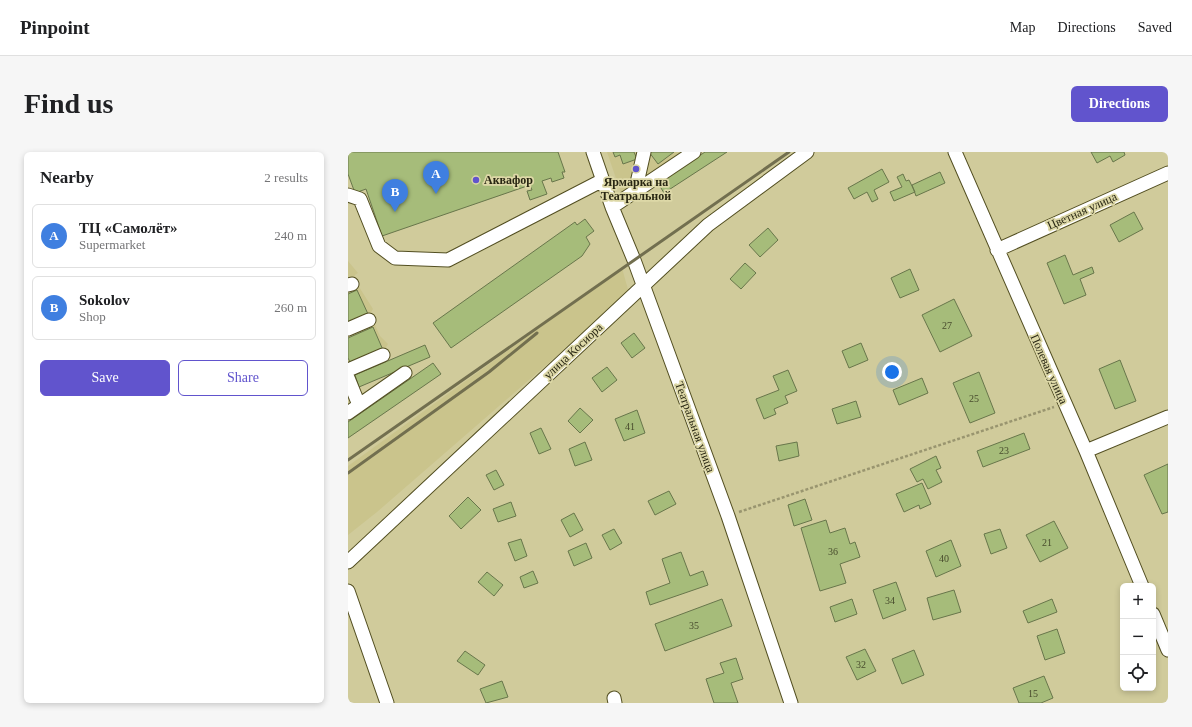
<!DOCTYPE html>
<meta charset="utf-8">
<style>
:root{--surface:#fff;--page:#f6f6f6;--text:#202124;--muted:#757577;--line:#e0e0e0;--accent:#6154cd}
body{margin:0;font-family:Georgia,serif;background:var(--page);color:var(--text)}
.controls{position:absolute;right:12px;bottom:12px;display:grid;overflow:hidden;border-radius:6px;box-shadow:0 2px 6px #0003}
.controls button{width:36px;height:36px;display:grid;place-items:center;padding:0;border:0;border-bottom:1px solid var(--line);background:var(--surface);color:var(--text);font:20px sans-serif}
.you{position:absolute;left:544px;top:220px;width:14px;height:14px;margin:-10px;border:3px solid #fff;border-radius:50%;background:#1a73e8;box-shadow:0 0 0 6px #1a73e833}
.badge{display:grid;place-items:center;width:26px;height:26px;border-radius:50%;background:var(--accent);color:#fff;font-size:13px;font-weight:700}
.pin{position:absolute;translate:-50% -33px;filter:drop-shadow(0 1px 2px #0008)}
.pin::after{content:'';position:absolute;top:21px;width:14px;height:12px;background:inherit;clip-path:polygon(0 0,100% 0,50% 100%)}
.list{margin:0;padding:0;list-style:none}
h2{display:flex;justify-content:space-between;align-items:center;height:52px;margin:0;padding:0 16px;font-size:17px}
h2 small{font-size:13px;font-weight:400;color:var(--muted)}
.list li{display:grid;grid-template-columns:26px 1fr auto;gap:12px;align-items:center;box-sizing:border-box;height:64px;margin:0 8px 8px;padding:0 8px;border:1px solid var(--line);border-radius:6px}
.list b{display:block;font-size:15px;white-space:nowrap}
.list p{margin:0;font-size:13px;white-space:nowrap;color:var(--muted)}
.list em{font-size:13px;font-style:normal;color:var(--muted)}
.actions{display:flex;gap:8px;padding:12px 16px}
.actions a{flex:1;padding:9px 0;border:1px solid var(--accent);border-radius:6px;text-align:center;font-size:14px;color:var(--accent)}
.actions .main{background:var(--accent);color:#fff}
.icon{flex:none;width:22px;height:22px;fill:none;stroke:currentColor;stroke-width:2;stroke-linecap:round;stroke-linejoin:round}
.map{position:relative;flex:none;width:820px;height:551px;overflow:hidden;border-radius:6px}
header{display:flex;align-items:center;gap:24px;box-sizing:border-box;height:56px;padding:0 20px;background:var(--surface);border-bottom:1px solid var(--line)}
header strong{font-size:19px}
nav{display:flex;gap:22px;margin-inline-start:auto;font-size:14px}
.intro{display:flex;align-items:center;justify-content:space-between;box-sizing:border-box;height:96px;padding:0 24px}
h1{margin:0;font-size:28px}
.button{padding:10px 18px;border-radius:6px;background:var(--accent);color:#fff;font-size:14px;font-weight:700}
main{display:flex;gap:24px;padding:0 24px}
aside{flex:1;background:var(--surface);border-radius:6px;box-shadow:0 2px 6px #0003}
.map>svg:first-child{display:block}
</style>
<header>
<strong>Pinpoint</strong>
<nav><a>Map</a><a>Directions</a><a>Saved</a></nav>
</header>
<div class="intro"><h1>Find us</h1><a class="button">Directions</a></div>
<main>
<aside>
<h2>Nearby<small>2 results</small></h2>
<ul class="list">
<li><span class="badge" style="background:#3f7fe0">A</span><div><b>ТЦ «Самолёт»</b><p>Supermarket</p></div><em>240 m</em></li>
<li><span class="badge" style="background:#3f7fe0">B</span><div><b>Sokolov</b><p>Shop</p></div><em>260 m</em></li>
</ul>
<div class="actions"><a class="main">Save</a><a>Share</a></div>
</aside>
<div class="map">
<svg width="820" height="551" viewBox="0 0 820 551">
<rect width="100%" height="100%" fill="#d0cb9b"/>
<path fill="#cac48c" d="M259,0H334L274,44Z
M0,109L10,121L7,123L6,127L25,157L22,162L32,184L40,192L37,197L41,205L0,224Z
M274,116L281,141L29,360L0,383V314Z"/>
<path fill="#a6bc7a" stroke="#68764b" d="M0,0H210L217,20H214L216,26L204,30L203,26L194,29L199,42L182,48L179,39L184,38L182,33L34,84L18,37L7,41L0,22Z
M265,0H286L289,7L275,12L272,3L267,5Z
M301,0H326L310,12Z
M357,0H379L316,41L310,31Z
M743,0H776L777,3L765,10L762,4L749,11Z
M534,17L541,30L526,38L530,47L524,50L519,40L506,47L500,36Z
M592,20L597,31L568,44L564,33Z
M555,22L558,29L561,28L567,40L546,49L542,40L554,35L549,25Z
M786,60L795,77L771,90L762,73Z
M237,67L246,79L238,85L242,92L234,104L103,196L85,171L227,70L229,73Z
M420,76L430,88L412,105L401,93Z
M717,103L725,123L744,115L746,121L732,127L738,143L716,152L699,111Z
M397,111L408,121L393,137L382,127Z
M562,117L571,138L552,146L543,126Z
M9,138L20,162L0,171V142Z
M606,147L624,184L592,200L574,163Z
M25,175L35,198L3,212L0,206V186Z
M286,181L297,196L284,206L273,191Z
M513,191L520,208L501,216L494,199Z
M77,193L82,205L11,235L7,223Z
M772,208L788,249L767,257L751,217Z
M85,211L93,222L0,286V270Z
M259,215L269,228L254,240L244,226Z
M440,218L449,239L437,244L440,251L426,257L428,262L416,267L408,247L431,238L425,224Z
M631,220L647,261L622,271L605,231Z
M574,226L580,241L551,253L545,238Z
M508,249L513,265L489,272L484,257Z
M232,256L245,268L232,281L220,269Z
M289,258L297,281L276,289L267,267Z
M193,276L203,297L191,302L182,281Z
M676,281L682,297L635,315L629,299Z
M237,290L244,308L227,314L221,297Z
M449,290L451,304L431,309L428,294Z
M588,304L593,316L588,318L594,330L580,337L575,327L569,330L562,317Z
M820,312V360L814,362L796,323Z
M148,318L156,333L146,338L138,323Z
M574,331L583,352L572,357L571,353L556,360L548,342Z
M321,339L328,352L307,363L300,349Z
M120,345L133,358L113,377L101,364Z
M457,347L464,368L446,374L440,353Z
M163,350L168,364L150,370L145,357Z
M226,361L235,378L222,385L213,368Z
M478,368L482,381L497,376L502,392L507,390L512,405L492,412L498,431L472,439L453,376Z
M706,369L720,396L692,410L678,383Z
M266,377L274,391L262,398L254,383Z
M652,377L659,396L643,402L636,382Z
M173,387L179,404L167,409L160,391Z
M603,388L613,414L588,425L578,399Z
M238,391L244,406L226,414L220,399Z
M333,400L342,424L355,419L360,433L302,453L298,440L322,431L314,407Z
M185,419L190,431L176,436L172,425Z
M139,420L155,433L146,444L130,430Z
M548,430L558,458L535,467L525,438Z
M606,438L613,460L585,468L579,446Z
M374,447L384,474L317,499L307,472Z
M504,447L509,462L487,470L482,455Z
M704,447L709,460L680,471L675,459Z
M709,477L717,501L697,508L689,484Z
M517,497L528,519L509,528L498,505Z
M566,498L576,523L554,532L544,507Z
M117,499L137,513L130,523L109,509Z
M388,506L395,527L383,531L390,551H366L358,527L376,521L372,511Z
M696,524L705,546L693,551H671L665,536Z
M154,529L160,545L138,551L132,537Z"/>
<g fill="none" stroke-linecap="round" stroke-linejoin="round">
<g stroke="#534f22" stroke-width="15">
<path id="minor" d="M245,0L264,55L286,108L380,364L443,551
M607,0L738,299L794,434
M287,40L296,0
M0,43L12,47L31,94L47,106L100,108L255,28
M264,55L346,0
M649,98L820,21
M0,133L4,132
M0,177L21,168
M0,218L35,203
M0,226L11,253
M0,261L57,221
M738,299L820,265
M0,410L360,73L459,0
M0,439L39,551
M805,462L820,498
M266,546L267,551"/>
</g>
<path stroke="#99956f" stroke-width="2.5" stroke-dasharray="3 2" stroke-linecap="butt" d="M391,360L706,255"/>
<use href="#minor" stroke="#fff" stroke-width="13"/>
<path stroke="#726f4f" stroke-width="3" d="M0,308L441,0
M0,321L141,220L189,181"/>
</g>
<g fill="#6154cd" stroke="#ddd8a7" stroke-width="1.5">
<circle cx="288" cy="17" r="4"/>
<circle cx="128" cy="28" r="4"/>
</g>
<g text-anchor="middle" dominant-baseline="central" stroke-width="3.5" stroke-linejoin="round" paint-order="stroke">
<g font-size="10" fill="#484c2d">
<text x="599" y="173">27</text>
<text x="626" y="246">25</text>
<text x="282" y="274">41</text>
<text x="656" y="298">23</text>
<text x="699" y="390">21</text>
<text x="485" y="399">36</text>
<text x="596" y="406">40</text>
<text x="542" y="448">34</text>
<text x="346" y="473">35</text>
<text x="513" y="512">32</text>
<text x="685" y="541">15</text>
</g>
<g font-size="12" font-weight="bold" fill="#282613" stroke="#ddd8a7" text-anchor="start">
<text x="136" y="28">Аквафор</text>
<text x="288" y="30" text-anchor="middle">Ярмарка на<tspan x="288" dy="14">Театральной</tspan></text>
</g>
<g font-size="12" fill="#282613" stroke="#ddd8a7">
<text transform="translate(734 59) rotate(-24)">Цветная улица</text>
<text transform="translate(225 199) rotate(-43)">улица Косиора</text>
<text transform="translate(701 217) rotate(66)">Полевая улица</text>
<text transform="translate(347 275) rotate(70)">Театральная улица</text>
</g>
</g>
</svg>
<div class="controls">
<button>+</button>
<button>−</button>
<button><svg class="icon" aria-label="locate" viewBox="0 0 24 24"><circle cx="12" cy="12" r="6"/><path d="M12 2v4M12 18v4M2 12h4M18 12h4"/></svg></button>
</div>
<div class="you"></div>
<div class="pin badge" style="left:88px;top:42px;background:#3f7fe0">A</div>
<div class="pin badge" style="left:47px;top:60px;background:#3f7fe0">B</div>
</div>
</main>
